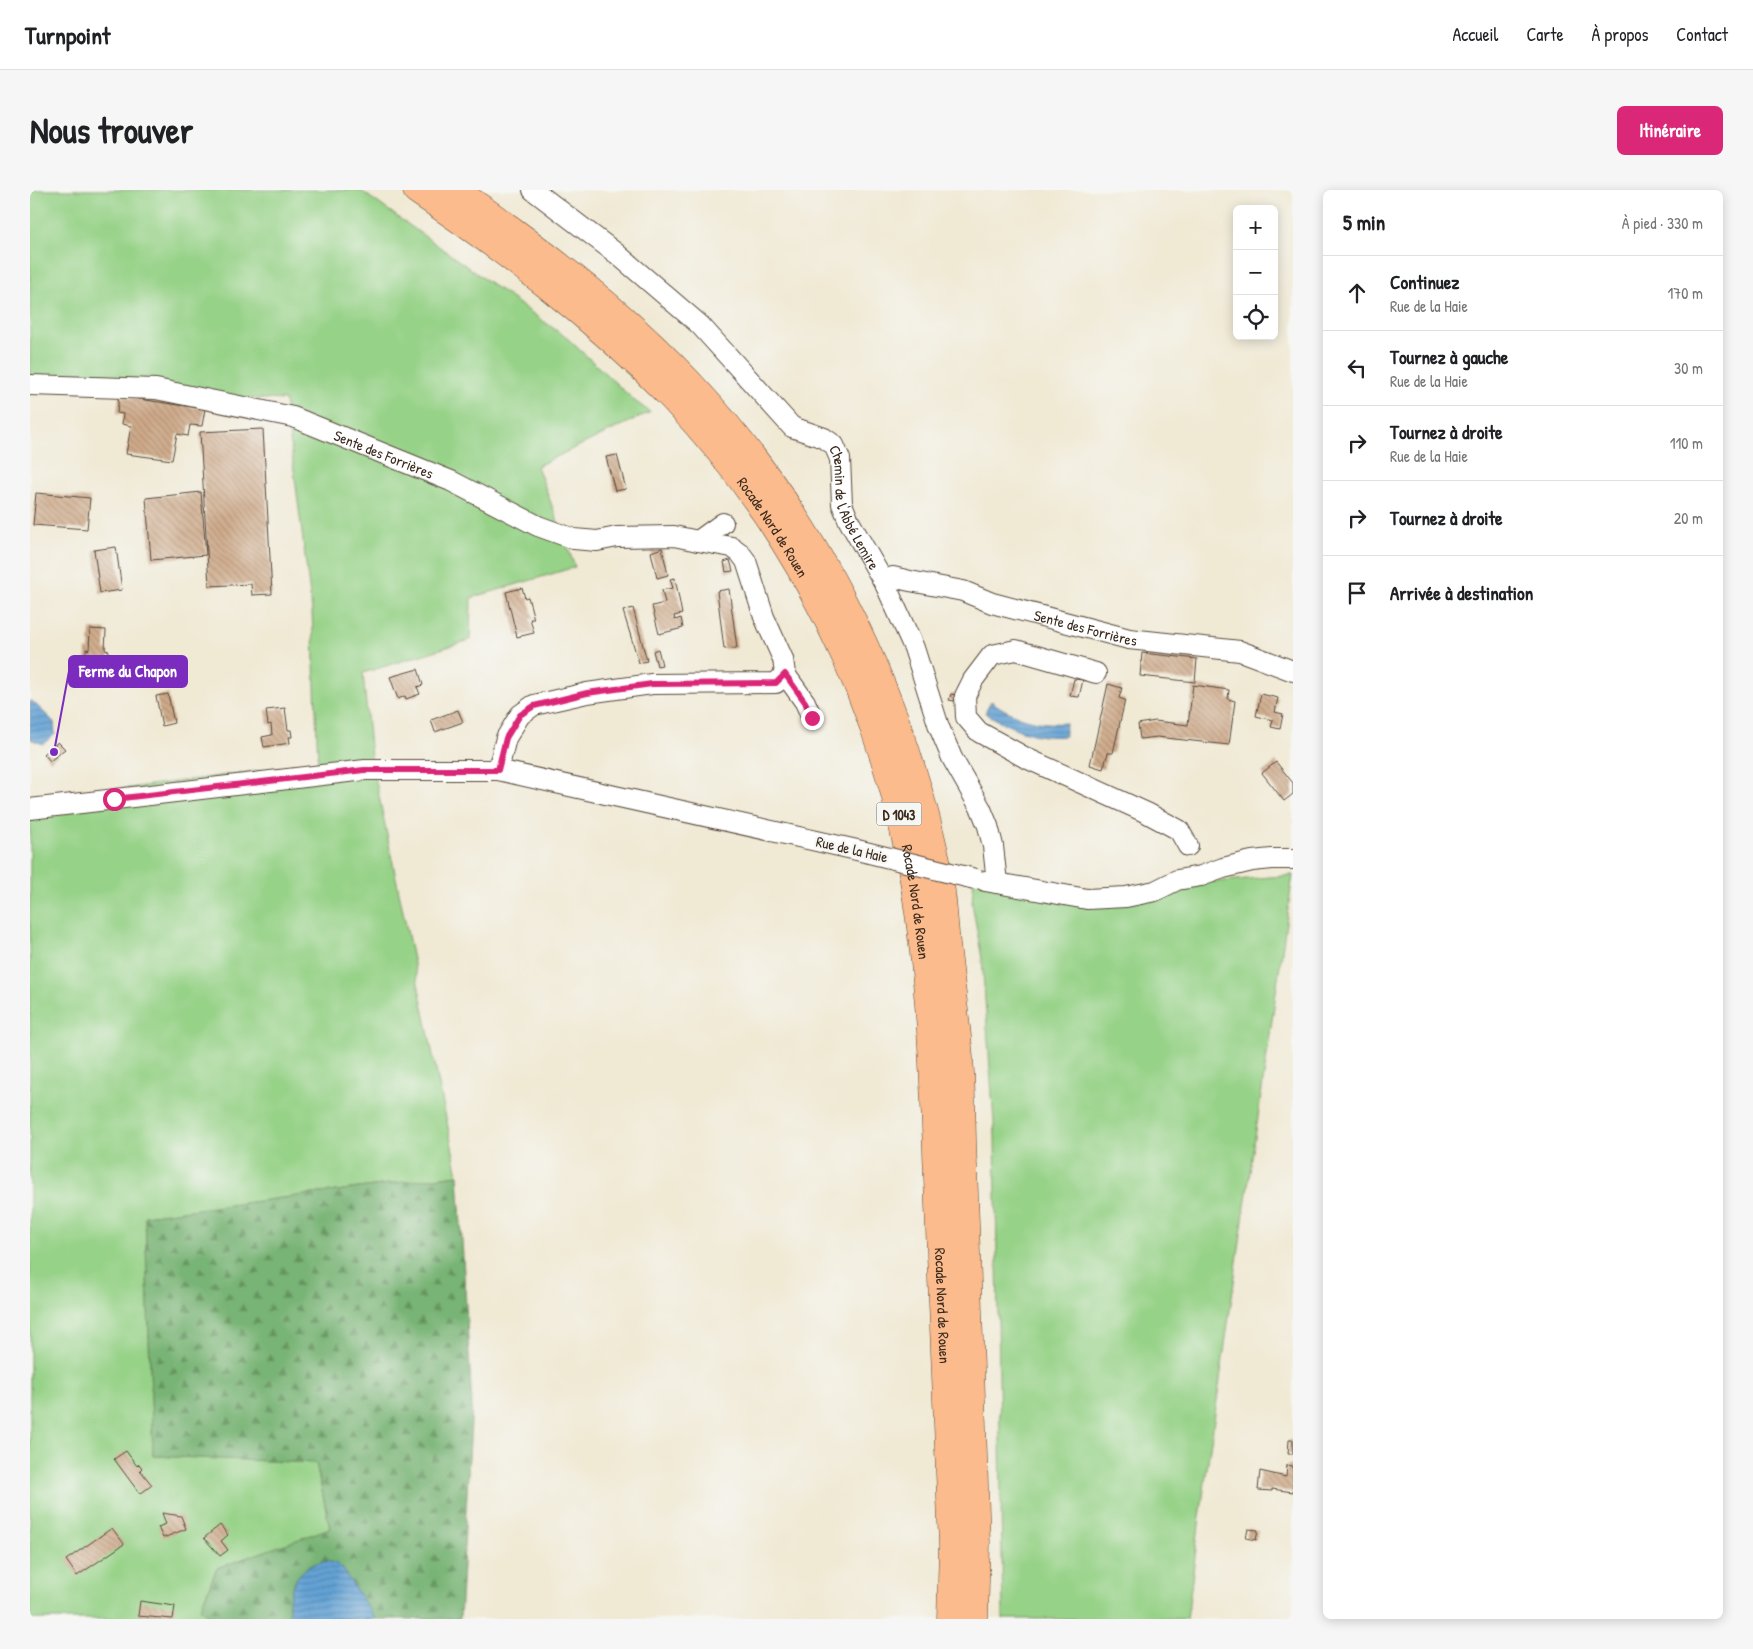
<!DOCTYPE html>
<html lang="fr">
<meta charset="utf-8">
<style>
:root{--surface:#fff;--page:#f6f6f6;--text:#202124;--muted:#757577;--line:#e0e0e0;--accent:#db2777}
body{margin:0;font-family:"Patrick Hand",sans-serif;background:var(--page);color:var(--text)}
.controls{position:absolute;right:15px;top:15px;display:grid;overflow:hidden;border-radius:8px;box-shadow:0 2px 12px #0003}
.controls button{width:45px;height:45px;display:grid;place-items:center;padding:0;border:0;border-bottom:1px solid var(--line);background:var(--surface);color:var(--text);font:25px sans-serif}
.stop{position:absolute;width:15px;height:15px;margin:-11px;border:4px solid #db2777;border-radius:50%;background:#fff}
.stop.end{background:#db2777;border-color:#fff;box-shadow:0 1px 5px #0008}
.list{margin:0;padding:0;list-style:none}
h2{display:flex;justify-content:space-between;align-items:center;height:65px;margin:0;padding:0 20px;font-size:21px}
h2 small{font-size:16px;font-weight:400;color:var(--muted)}
.list li{display:grid;grid-template-columns:32px 1fr auto;gap:15px;align-items:center;box-sizing:border-box;height:75px;padding:0 20px;border-top:1px solid var(--line)}
.list b{display:block;font-size:19px;white-space:nowrap}
.list p{margin:0;font-size:16px;white-space:nowrap;color:var(--muted)}
.list em{font-size:16px;font-style:normal;color:var(--muted)}
.icon{flex:none;width:28px;height:28px;fill:none;stroke:currentColor;stroke-width:2;stroke-linecap:round;stroke-linejoin:round}
.map{position:relative;flex:none;width:1263px;height:1429px;overflow:hidden;border-radius:8px}
header{display:flex;align-items:center;gap:30px;box-sizing:border-box;height:70px;padding:0 25px;background:var(--surface);border-bottom:1px solid var(--line)}
header strong{font-size:24px}
nav{display:flex;gap:28px;margin-inline-start:auto;font-size:18px}
.intro{display:flex;align-items:center;justify-content:space-between;box-sizing:border-box;height:120px;padding:0 30px}
h1{margin:0;font-size:35px}
.button{padding:12px 22px;border-radius:8px;background:var(--accent);color:#fff;font-size:18px;font-weight:700}
main{display:flex;gap:30px;padding:0 30px}
aside{flex:1;background:var(--surface);border-radius:8px;box-shadow:0 2px 12px #0003}
.map>svg:first-child{display:block}
</style>
<header>
<strong>Turnpoint</strong>
<nav><a>Accueil</a><a>Carte</a><a>À propos</a><a>Contact</a></nav>
</header>
<div class="intro"><h1>Nous trouver</h1><a class="button">Itinéraire</a></div>
<main>
<div class="map">
<svg width="1263" height="1429" viewBox="0 0 1263 1429">
<defs>
<pattern id="forest-firs" width="22" height="20" patternUnits="userSpaceOnUse" patternTransform="scale(1.25)"><rect width="22" height="20" fill="#78b474"/><path d="M5 1l3.5 6h-7zM16 11l3.5 6h-7z" fill="#64935f"/></pattern>
<pattern id="water-rules" width="6" height="5" patternUnits="userSpaceOnUse" patternTransform="scale(1.25)"><rect width="6" height="5" fill="#63a2d5"/><path d="M0 2.5h6" fill="none" stroke="#5384ac"/></pattern>
<pattern id="building-back-hatch" width="6" height="6" patternUnits="userSpaceOnUse" patternTransform="scale(1.25)"><rect width="6" height="6" fill="#cfaa8a"/><path d="M-1 5l2 2M0 0l6 6M5-1l2 2" fill="none" stroke="#a98b70"/></pattern>
</defs>
<rect width="100%" height="100%" fill="#f6f6f2"/>
<filter id="ink" filterUnits="userSpaceOnUse"><feTurbulence type="fractalNoise" baseFrequency=".02" numOctaves="2"/><feDisplacementMap in="SourceGraphic" scale="10" xChannelSelector="R" yChannelSelector="G"/><feConvolveMatrix kernelMatrix="1 2 1 2 8 2 1 2 1" color-interpolation-filters="sRGB"/></filter>
<filter id="wash" filterUnits="userSpaceOnUse"><feTurbulence type="fractalNoise" baseFrequency=".0096" numOctaves="4" result="noise"/><feDisplacementMap in="SourceGraphic" scale="20" xChannelSelector="R" yChannelSelector="G"/><feGaussianBlur stdDeviation="1.12" result="paint"/><feColorMatrix in="noise" values="0 0 0 0 0 0 0 0 0 0 0 0 0 0 0 0 0 1.4 0 .05"/><feComposite in="paint" operator="in"/></filter>
<g filter="url(#wash)">
<rect width="100%" height="100%" fill="#f0e9d4"/>
<path fill="#96d287" stroke="#687e52" d="M0,0H330L537,148L606,212L620,222L507,276L545,377L441,408L440,450L333,483L341,568L428,985L115,1026L123,1266L286,1273L300,1339L187,1378L170,1419L186,1429H0V611L288,573L282,421L255,210L0,198Z
M1263,685L1170,1327L1157,1429H973L965,946L952,769L942,713L944,686L1047,704Z"/>
<path fill="url(#forest-firs)" stroke="#5a6f49" d="M428,985L442,1214L430,1429H186L170,1419L187,1378L300,1338L286,1273L123,1266L115,1026Z"/>
<path fill="url(#water-rules)" stroke="#4f667a" d="M0,511H2L24,532L25,544L13,554L0,549Z
M961,511C984,528 1008,535 1036,533L1035,546C1004,549 981,538 955,523Z
M296,1371L305,1373L312,1378L345,1429H260C255,1402 266,1375 296,1371Z"/>
<g id="blocks">
<path fill="url(#building-back-hatch)" d="M89,206L175,219L172,236L160,235L158,246L147,244L142,270L96,264L101,236L92,234L93,224L87,223Z
M233,239L242,404L222,405L221,394L179,396L170,242Z
M587,265L596,299L585,301L576,267Z
M171,302L176,365L121,370L116,308Z
M6,303L60,308L57,339L3,335Z
M86,357L92,400L70,403L64,360Z
M632,358L638,385L627,388L621,362Z
M700,370L703,381L696,382L694,372Z
M645,388L652,424L644,426L645,430L651,428L653,438L629,444L622,416L635,413L632,400L643,398L640,389Z
M492,398L495,408L498,407L504,429H500L504,443L487,447L476,402Z
M699,399L707,458L694,459L687,401Z
M603,418L617,471L609,473L593,421Z
M60,439L76,440L75,460L79,461V474H75L74,491H58V478H55L56,459L59,460Z
M628,459L632,475L627,476L623,461Z
M1112,463L1167,469L1165,492L1110,486Z
M388,479L393,495L387,497L390,504L376,509L375,506L368,509L360,487Z
M1044,489L1053,490L1049,507L1040,506Z
M1078,494L1092,498L1089,508L1095,510L1083,563H1078L1073,579L1060,575Z
M1163,495L1199,500L1198,509L1205,511L1199,555L1127,547L1110,549L1108,534L1125,531L1158,535Z
M138,504L144,533L132,536L126,506Z
M921,504L926,505L924,511L919,510Z
M1231,504L1248,508L1245,522L1253,524L1250,539L1241,537L1243,530L1226,526Z
M255,518L258,540H261L262,547H259L260,553L234,557L232,547L242,545L241,534L238,535L236,520Z
M428,520L433,532L405,542L401,530Z
M28,552L35,559L20,571L14,564Z
M1246,572L1263,593V604L1254,611L1232,583Z
M1259,1250H1263V1264H1258Z
M96,1261L107,1276L109,1274L112,1278L110,1280L122,1295L110,1304L84,1269Z
M1257,1275L1263,1276V1302L1242,1299V1301L1228,1300L1230,1281L1256,1287Z
M132,1323L151,1326L156,1339L133,1348L128,1337L136,1334Z
M190,1335L198,1345L191,1351L198,1360L190,1366L174,1348Z
M82,1338L94,1354L47,1386L36,1370Z
M1218,1339L1228,1340L1226,1350L1216,1348Z
M110,1411L145,1416L143,1429L108,1426Z"/>
</g>
</g>
<g filter="url(#ink)">
<use href="#blocks" fill-opacity="0" stroke="#564739" stroke-width="1"/>
<g fill="none" stroke-linecap="round" stroke-linejoin="round">
<g stroke="#564739" stroke-width="22">
<g id="minor">
<path id="s1" d="M503,0L587,64L670,135L762,237L794,248L804,255L810,269L812,314L819,331L856,396L884,458L909,537L922,568L951,619L958,636L963,656L967,693"/>
<path id="s2" d="M0,195L126,199L263,227L421,291L508,336L544,349L567,351L587,347L644,346L668,351L693,333"/>
<path id="s3" d="M856,396L863,387L880,391L933,401L962,413L1099,449L1210,461L1263,481"/>
<path d="M1066,483L986,460L962,465L943,490L935,506L936,527L949,542L996,568L1117,623L1149,640L1158,656"/>
<path d="M755,484L775,512L782,528"/>
<path d="M468,580L476,548L490,525L504,515L557,503L622,494L746,493L755,484L753,469L734,427L716,371L710,363L702,357L668,351"/>
<path d="M0,619L335,580H468L827,660"/>
<path d="M955,691L1057,709L1096,707L1125,701L1147,690L1171,686L1193,678L1222,671L1242,669H1263"/>
</g>
</g>
<g stroke="#564739" stroke-width="29">
<g id="highway">
<path id="s4" d="M387,0C477,61 564,127 640,205C766,335 854,512 884,690C902,798 905,906 909,1015C914,1129 918,1243 923,1356L921,1429"/>
<path d="M424,0C507,56 587,118 656,190C782,322 866,492 906,670C912,697 913,726 916,754C920,792 926,830 929,868C932,904 931,940 933,976C937,1102 941,1228 946,1353L944,1429"/>
</g>
</g>
<use href="#minor" stroke="#fff" stroke-width="20"/>
<use href="#highway" stroke="#fbbb8c" stroke-width="28"/>
<g stroke="#564739" stroke-width="22" stroke-linecap="butt">
<path id="minor-bridge" d="M827,660L945,689"/>
</g>
<use href="#minor-bridge" stroke="#fff" stroke-width="20"/>
</g>
</g>
<g fill="none" stroke-linecap="round" stroke-linejoin="round" filter="url(#ink)">
<path stroke="#db2777" stroke-width="6" d="M84,609L334,580H468L476,548L490,525L504,516L557,503L622,494L746,493L755,484L775,512L782,528"/>
</g>
<g text-anchor="middle" dominant-baseline="central" stroke-width="4.5" stroke-linejoin="round" paint-order="stroke">
<rect fill="#f6f6f2" stroke="#73675e" stroke-width="1" x="846.5" y="612.5" width="45" height="23" rx="4"/>
<g font-size="14" font-weight="bold" fill="#3b2a1e">
<text x="869" y="624">D 1043</text>
</g>
<g font-size="15" fill="#3b2a1e" stroke="#f6f6f2">
<text stroke="none"><textPath href="#s2" startOffset="364">Sente des Forrières</textPath></text>
<text stroke="none"><textPath href="#s1" startOffset="465">Chemin de l'Abbé Lemire</textPath></text>
<text stroke="none"><textPath href="#s4" startOffset="494">Rocade Nord de Rouen</textPath></text>
<text stroke="none"><textPath href="#s3" startOffset="211">Sente des Forrières</textPath></text>
<text transform="translate(822 659) rotate(13)">Rue de la Haie</text>
<text stroke="none"><textPath href="#s4" startOffset="899">Rocade Nord de Rouen</textPath></text>
<text stroke="none"><textPath href="#s4" startOffset="1304">Rocade Nord de Rouen</textPath></text>
</g>
</g>
<path fill="none" stroke="#7b2cbf" stroke-width="2" d="M24 562L39 481"/>
<circle fill="#7b2cbf" stroke="#f6f6f2" stroke-width="2" cx="24" cy="562" r="5"/>
<rect fill="#7b2cbf" stroke="#7b2cbf" stroke-width="2" x="39" y="466" width="118" height="31" rx="5"/>
<g font-size="16" text-anchor="middle" font-weight="bold" fill="#fff">
<text x="98" y="487">Ferme du Chapon</text>
</g>
</svg>
<div class="controls">
<button>+</button>
<button>−</button>
<button><svg class="icon" aria-label="locate" viewBox="0 0 24 24"><circle cx="12" cy="12" r="6"/><path d="M12 2v4M12 18v4M2 12h4M18 12h4"/></svg></button>
</div>
<div class="stop" style="left:84px;top:609px"></div>
<div class="stop end" style="left:782px;top:528px"></div>
</div>
<aside>
<h2>5 min<small>À pied · 330 m</small></h2>
<ul class="list">
<li><svg class="icon" aria-label="ahead" viewBox="0 0 24 24"><path d="M12 20V5M6 11l6-6 6 6"/></svg><div><b>Continuez</b><p>Rue de la Haie</p></div><em>170 m</em></li>
<li><svg class="icon" aria-label="left" viewBox="0 0 24 24"><path d="M17 20v-9H6M10 6l-5 5 5 5"/></svg><div><b>Tournez à gauche</b><p>Rue de la Haie</p></div><em>30 m</em></li>
<li><svg class="icon" aria-label="right" viewBox="0 0 24 24"><path d="M7 20v-9h11M14 6l5 5-5 5"/></svg><div><b>Tournez à droite</b><p>Rue de la Haie</p></div><em>110 m</em></li>
<li><svg class="icon" aria-label="right" viewBox="0 0 24 24"><path d="M7 20v-9h11M14 6l5 5-5 5"/></svg><div><b>Tournez à droite</b></div><em>20 m</em></li>
<li><svg class="icon" aria-label="arrive" viewBox="0 0 24 24"><path d="M6 21V4h12l-3 4 3 4H6"/></svg><div><b>Arrivée à destination</b></div></li>
</ul>
</aside>
</main>
